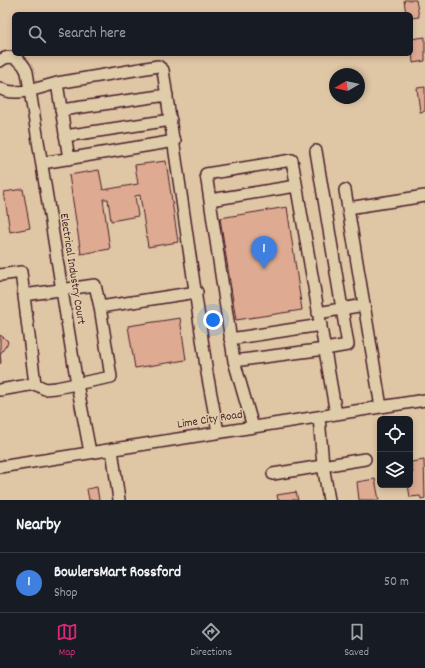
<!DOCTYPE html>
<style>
:root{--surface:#171b24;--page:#20242c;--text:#f1f3f6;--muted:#9ea1a6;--line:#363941;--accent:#db2777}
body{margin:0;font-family:Dekko,sans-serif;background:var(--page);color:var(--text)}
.controls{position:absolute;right:12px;bottom:12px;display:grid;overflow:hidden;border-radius:6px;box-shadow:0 2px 6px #0003}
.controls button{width:36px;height:36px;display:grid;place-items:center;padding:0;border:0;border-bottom:1px solid var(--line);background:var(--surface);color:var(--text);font:20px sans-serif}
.compass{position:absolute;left:329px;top:68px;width:36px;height:36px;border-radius:50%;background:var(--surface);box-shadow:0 2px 6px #0003;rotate:261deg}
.you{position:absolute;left:213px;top:320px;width:14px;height:14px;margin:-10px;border:3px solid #fff;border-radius:50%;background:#1a73e8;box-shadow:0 0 0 6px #1a73e833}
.badge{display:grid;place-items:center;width:26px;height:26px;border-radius:50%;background:var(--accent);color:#fff;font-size:13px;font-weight:700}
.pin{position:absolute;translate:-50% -33px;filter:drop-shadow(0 1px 2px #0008)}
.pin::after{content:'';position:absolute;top:21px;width:14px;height:12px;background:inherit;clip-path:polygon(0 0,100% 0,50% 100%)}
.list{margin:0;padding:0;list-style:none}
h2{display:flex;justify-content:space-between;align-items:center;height:52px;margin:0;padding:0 16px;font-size:17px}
h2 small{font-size:13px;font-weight:400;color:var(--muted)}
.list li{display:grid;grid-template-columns:26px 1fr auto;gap:12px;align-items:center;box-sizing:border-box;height:60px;padding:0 16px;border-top:1px solid var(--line)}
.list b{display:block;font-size:15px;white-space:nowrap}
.list p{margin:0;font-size:13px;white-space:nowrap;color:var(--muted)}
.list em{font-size:13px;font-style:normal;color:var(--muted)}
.icon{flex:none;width:22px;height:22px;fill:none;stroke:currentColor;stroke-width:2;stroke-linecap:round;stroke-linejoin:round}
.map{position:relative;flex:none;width:425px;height:500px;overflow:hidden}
.search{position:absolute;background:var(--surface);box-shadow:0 2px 6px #0003;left:12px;right:12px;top:12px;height:44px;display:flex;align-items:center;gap:10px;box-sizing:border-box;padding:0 14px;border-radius:6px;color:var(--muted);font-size:15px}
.sheet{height:112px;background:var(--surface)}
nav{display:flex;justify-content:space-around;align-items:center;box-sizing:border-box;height:56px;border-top:1px solid var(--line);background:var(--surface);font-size:11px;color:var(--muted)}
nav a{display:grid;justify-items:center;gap:2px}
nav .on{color:var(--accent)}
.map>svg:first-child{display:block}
</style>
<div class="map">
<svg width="425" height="500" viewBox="0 0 425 500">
<rect width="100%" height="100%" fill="#dfc6a5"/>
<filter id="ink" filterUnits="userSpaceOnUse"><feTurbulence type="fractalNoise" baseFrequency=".025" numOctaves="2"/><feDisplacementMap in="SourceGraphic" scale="8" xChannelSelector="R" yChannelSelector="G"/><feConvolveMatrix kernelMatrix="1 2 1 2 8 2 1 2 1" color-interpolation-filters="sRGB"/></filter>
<g filter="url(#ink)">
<path fill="#deaa92" stroke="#4a1f2b" d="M404,0H416L419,17L411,18V14H406Z
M425,37V61L413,63L411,39Z
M425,87V111L420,112L417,88Z
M166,161L178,242L148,247L140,195L135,196L138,216L111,221L108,199H103L110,249L81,254L69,175L99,170L103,190L138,184L135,165Z
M23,189L30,228L10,232L4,192Z
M287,207L302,310L236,320L220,218Z
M180,318L186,360L135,368L128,326Z
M0,335L7,340L8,343L0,354L1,362L0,364Z
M424,460L425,498L421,499L420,496L410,497L408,485H410V473H413L411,462Z
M375,479L379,500H359L357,482Z
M97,487L99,500H89L87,489Z
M296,492L298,500H278L277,495Z"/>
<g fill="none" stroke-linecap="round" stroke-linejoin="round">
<g stroke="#4a1f2b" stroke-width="14">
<path id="minor" d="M0,61C11,52 23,61 27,72L77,384L90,452
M0,88C14,98 42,87 57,83
M61,110L167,95
M65,136L171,120
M69,159L57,83L158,66L163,70L207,373L218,432
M42,163L175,141
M345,190L381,407
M210,200L296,186
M348,208L425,196
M0,275L21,272L35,384L45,389L56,388L111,377L100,307L95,285L24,295
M100,307L197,292
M318,313L364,305
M230,339L321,325
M234,361L325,349L348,345L316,151
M0,390L35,384
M319,417L323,465L329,500
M253,427L234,361L206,174L292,160L336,414
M112,449L119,500
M0,467L425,400
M273,474L365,459"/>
</g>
<use href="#minor" stroke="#dfcdaa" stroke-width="11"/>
</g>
</g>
<g text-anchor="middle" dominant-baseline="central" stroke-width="3" stroke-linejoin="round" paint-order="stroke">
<g font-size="12" fill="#4a1f2b" stroke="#dfcdaa">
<text transform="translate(72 269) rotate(81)">Electrical Industry Court</text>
<text transform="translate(210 420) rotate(-9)">Lime City Road</text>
</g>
</g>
</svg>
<div class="controls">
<button><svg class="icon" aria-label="locate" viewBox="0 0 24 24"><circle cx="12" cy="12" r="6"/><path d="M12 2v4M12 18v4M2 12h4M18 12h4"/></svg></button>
<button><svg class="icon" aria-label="layers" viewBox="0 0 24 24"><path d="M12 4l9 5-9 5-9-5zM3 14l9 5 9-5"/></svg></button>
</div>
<svg class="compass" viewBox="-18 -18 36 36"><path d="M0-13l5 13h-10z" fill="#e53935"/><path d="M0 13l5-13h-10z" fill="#9ea1a6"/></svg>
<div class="you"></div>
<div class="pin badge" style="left:264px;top:269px;background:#3f7fe0">1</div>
<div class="search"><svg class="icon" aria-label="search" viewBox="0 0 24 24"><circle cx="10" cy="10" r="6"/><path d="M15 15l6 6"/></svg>Search here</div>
</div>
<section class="sheet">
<h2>Nearby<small></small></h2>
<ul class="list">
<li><span class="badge" style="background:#3f7fe0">1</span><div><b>BowlersMart Rossford</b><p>Shop</p></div><em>50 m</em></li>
</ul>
</section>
<nav>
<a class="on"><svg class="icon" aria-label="map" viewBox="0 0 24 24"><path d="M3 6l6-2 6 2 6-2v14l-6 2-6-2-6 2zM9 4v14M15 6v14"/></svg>Map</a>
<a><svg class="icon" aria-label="directions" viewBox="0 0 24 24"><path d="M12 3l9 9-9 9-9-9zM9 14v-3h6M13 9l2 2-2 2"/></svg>Directions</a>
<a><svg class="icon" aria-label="saved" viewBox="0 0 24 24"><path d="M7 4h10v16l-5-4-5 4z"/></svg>Saved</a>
</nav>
